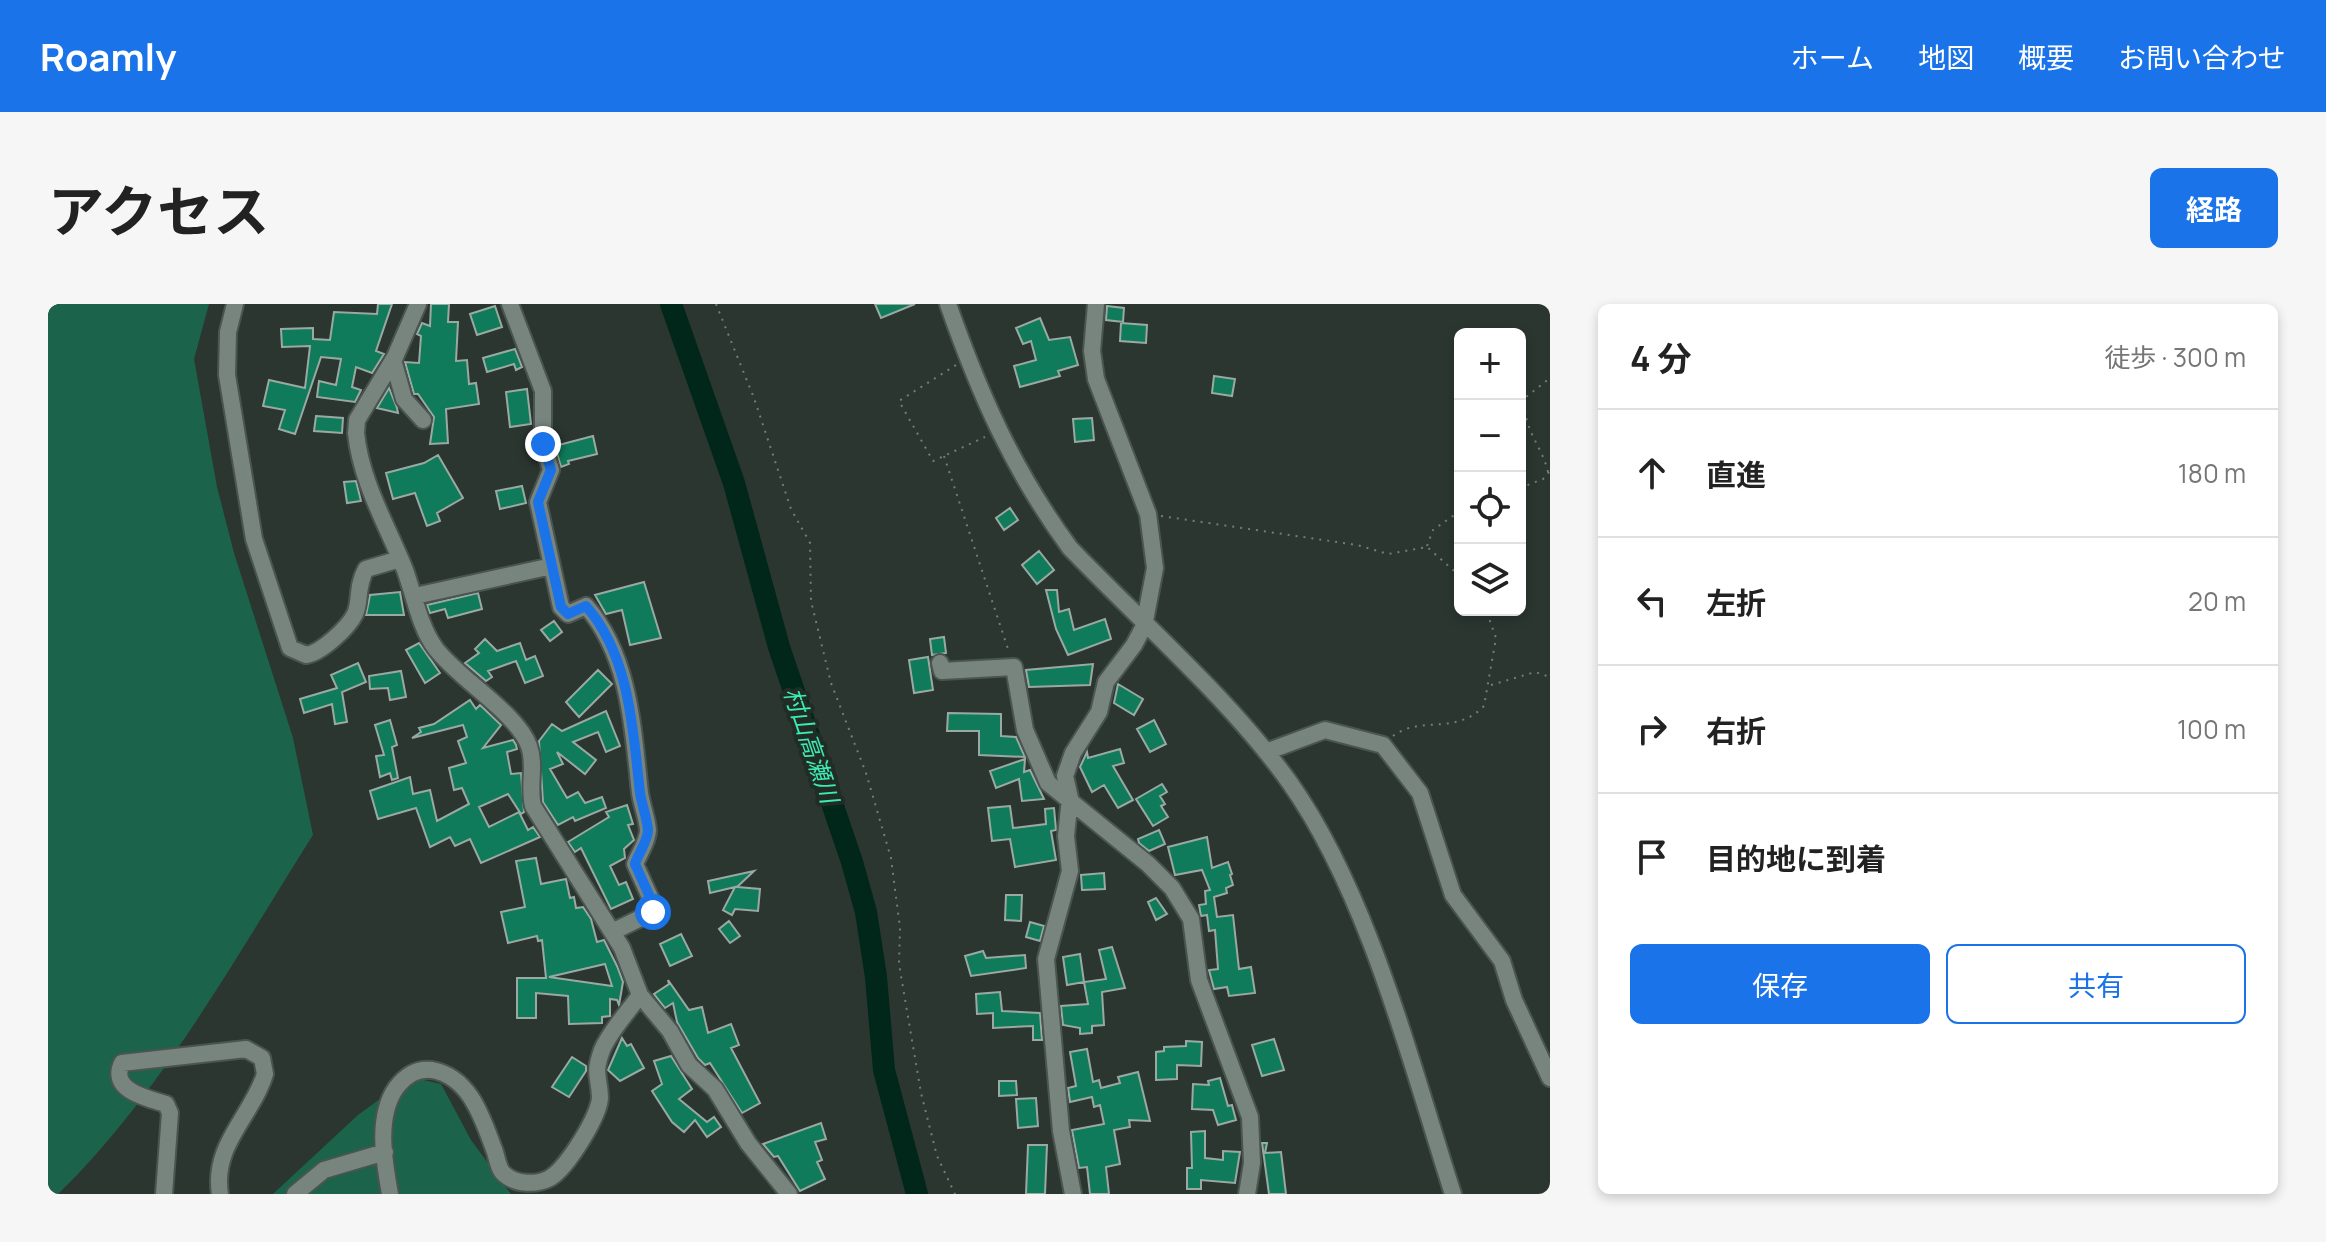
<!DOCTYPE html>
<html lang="ja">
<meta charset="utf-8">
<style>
:root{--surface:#fff;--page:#f6f6f6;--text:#222;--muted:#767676;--line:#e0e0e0;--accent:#1a73e8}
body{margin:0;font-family:Manrope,"Noto Sans JP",sans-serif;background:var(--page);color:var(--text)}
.controls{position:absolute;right:24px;top:24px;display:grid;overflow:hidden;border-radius:12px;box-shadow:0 4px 12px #0003}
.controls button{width:72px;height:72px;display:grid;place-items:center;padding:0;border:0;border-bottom:2px solid var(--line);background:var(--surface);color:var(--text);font:40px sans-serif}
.stop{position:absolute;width:24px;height:24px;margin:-18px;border:6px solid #1a73e8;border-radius:50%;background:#fff}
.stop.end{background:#1a73e8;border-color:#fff;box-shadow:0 2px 8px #0008}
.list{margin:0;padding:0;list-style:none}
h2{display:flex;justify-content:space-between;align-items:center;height:104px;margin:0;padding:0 32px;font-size:34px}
h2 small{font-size:26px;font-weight:400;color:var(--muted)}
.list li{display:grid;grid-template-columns:52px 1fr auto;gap:24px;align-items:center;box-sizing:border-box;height:128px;padding:0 32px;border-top:2px solid var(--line)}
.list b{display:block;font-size:30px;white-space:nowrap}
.list em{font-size:26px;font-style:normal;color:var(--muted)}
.actions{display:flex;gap:16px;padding:24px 32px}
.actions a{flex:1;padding:18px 0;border:2px solid var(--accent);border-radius:12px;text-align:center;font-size:28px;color:var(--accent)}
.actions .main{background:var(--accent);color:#fff}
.icon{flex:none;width:44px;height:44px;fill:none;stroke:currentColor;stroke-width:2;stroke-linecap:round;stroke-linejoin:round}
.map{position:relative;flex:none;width:1502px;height:890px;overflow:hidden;border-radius:12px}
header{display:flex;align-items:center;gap:48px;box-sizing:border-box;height:112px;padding:0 40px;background:var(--accent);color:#fff}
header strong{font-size:38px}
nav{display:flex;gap:44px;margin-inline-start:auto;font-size:28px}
.intro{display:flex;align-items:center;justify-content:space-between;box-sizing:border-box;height:192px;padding:0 48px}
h1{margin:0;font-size:56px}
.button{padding:20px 36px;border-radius:12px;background:var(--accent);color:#fff;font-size:28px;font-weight:700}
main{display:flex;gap:48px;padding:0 48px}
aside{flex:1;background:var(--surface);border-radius:12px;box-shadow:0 4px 12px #0003}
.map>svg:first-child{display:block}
</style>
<header>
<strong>Roamly</strong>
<nav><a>ホーム</a><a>地図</a><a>概要</a><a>お問い合わせ</a></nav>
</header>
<div class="intro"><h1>アクセス</h1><a class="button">経路</a></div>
<main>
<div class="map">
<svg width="1502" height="890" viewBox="0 0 1502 890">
<rect width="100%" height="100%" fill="#2b3631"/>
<path fill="#1b644b" d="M0,0H161L146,55L169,183L186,249L245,434L265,531C190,649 111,793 10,890H0Z
M362,773L393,780L423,836L463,890H225L310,811Z"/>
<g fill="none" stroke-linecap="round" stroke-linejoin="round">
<path stroke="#00271a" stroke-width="22" d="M623,0L686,179L731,343L804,558L818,608L828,673L836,766L869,890"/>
</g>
<path fill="#0f7b5a" stroke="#9ba9a3" stroke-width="2" fill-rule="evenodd" d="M330,0H344L328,47L336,50L324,69L308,63L304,83L313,86L307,98L269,93L271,77L288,81L293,55L273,53L247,130L231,125L237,106L215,102L221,76L257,84L262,42L234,43L233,25L265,24V35L282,36L286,8L329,10Z
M383,0H401L400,18H410L408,57L419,56L421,80L428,79L431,100L398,105L400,139L382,140L386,113L370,90H366L357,58L371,59L373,32L369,30L374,19L382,22Z
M827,0H867L833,14Z
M447,2L454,23L429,31L422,10Z
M1059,2L1076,4L1075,18L1058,16Z
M992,14L1001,36L1022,33L1030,61L1010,67L1012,72L972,83L966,62L988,56L983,37L975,40L968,24Z
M1073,19L1099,21L1098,39L1072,37Z
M467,45L474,63L468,66L466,60L439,68L435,54Z
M1166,72L1187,75L1184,92L1164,89Z
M341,84L349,104L350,109L329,104Z
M479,85L483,120L462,123L458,88Z
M268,112L295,114L294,129L266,127Z
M1044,114L1046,136L1027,138L1025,115Z
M545,132L549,150L520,157L521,160L513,163L507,142Z
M390,151L415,194L389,209L392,217L379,222L367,189L345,195L338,169L376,159Z
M308,177L313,197L299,199L296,178Z
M474,182L478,199L452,205L448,187Z
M962,204L970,216L956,226L948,214Z
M991,247L1006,266L989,280L974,261Z
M596,278L613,334L582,341L574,306L558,310L547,291Z
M998,286H1009L1011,308L1021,305L1026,326L1057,315L1063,335L1020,351L1008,325Z
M352,288L356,311H318L322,291Z
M430,289L434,305L400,314L397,305L382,309L379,301Z
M506,317L514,328L502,337L493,326Z
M896,333L898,349L884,351L882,335Z
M437,335L449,347L472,339L478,356L487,352L495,372L477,379L468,357L440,367L444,373L438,377L417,359L431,349L427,345Z
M371,339L392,369L377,379L358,346Z
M880,353L885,386L866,389L861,356Z
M310,359L318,378L294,388L299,418L287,420L284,400L256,409L252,395L289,384L283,371Z
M1045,360L1042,381L981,383L978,366Z
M550,366L564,380L531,413L518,398Z
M353,367L358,393L342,396L340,384L322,385L321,372Z
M1070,380L1095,395L1086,411L1066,399Z
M422,396L428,405L432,401L453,421L435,444L465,436L468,441L469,445L459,448L463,470L473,469L476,508L473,510L460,490L431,503L441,523L471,508L480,526L485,523L492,533L433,559L422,535L407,542L402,533L382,543L368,504L330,515L322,487L362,473L365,490L382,486L389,517L421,500L414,484L406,486L401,464L418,459L410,437L419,433L415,421L364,434L373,428L371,424L386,420Z
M558,407L572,442L558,448L550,428L525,438L548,456L537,470L509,448L515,460L502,465L519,494L530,488L537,499L554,493L558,504L527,517L525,513L510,521L495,498L491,437L504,420L514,427Z
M900,409L953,410V432L968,433L977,453L931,451V427H899Z
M342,416L349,441L344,443L350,474L344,476L342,469L332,473L328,452L336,451L327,421Z
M1106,416L1118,440L1102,448L1089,425Z
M1072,445L1076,459L1065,462L1085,496L1070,504L1056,481L1044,488L1032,463L1039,448L1040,454Z
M977,455L976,468L982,466L996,495L974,497L971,475L948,484L942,467Z
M1114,480L1119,488L1112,492L1117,500L1113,502L1120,513L1105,522L1088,495Z
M579,501L585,520L580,521L586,536L576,545L577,554L562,562L571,581L578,578L585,595L563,605L533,544L527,548L520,538L561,513L558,508Z
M962,502L965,524L998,520L997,505L1006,504L1008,526L1003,527L1008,556L967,563L962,535L944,537L940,504Z
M1111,526L1117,540L1101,547L1091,539L1090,535Z
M1159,533L1164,564L1180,558L1184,570L1182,571L1185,581L1178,584L1179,589L1166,593L1169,613L1185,611L1191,665L1203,663L1207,689L1181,692L1179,683L1166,685L1161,666L1170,665L1167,626L1161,627L1159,611L1153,612L1151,601L1158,600L1157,587L1162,586L1154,566L1127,571L1120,543Z
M488,554L493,580L518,575L522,594L526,593L528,604L535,603L543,615L549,638L556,636L569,662L575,678L571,701L569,696L562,695V712L554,713V719L521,720L520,692L488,689V714H469V674H498L494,636L490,637L489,632L460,639L453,608L477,603L468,557ZM557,660L564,682L501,673Z
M706,567L689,583L712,585L710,607L687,605L684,611L675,606L687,583L662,589L660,577Z
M1056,569L1057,585L1034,586L1033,571Z
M958,591H974L973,617L957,616Z
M1108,594L1119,610L1108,616L1100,598Z
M681,617L692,632L682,639L671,625Z
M982,618L996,622L992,637L978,633Z
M633,630L644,652L622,662L612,640Z
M1064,643L1077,684L1054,688L1056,721L1044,722V729L1032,730V724L1015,721L1013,702L1040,700L1036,678L1058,675L1051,646Z
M935,647L938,654L977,651L978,664L923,672L917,652Z
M1032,650L1036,678L1019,681L1015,653Z
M620,676L641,706L654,703L660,729L683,720L691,741L683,744L712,799L694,809L662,759L657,761L650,754L629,718L625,699L617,704L606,690L621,680Z
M952,688L954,707L992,709L994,736H985V722L945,724V709L929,710L928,690Z
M574,734L579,742L583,740L596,764L572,777L560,766Z
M1226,735L1236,766L1214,772L1204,741Z
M1138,737L1154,738L1153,762L1129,761V775L1108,776V748L1116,747V743L1138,742Z
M1039,745L1045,778L1051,776L1053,784L1072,779L1070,773L1090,768L1102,817L1081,816L1082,823L1066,826L1072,860L1058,863L1061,890H1042L1039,863L1031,864L1024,826L1056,820L1052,801L1046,803L1044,793L1022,798L1020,784L1028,782L1022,748Z
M623,752L644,785L631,795L659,818L666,813L673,823L659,833L647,816L636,828L624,818L604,787L614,780L606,757Z
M524,753L538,762V767L521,793L504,783Z
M1172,774L1180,802L1184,801L1188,816L1170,821L1165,806L1144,805L1145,780L1161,781L1160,777Z
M951,777H968L969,791L951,792Z
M988,794L990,822L970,824L968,795Z
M773,819L778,835L767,838L774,856L769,858L777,875L752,887L730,852L726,853L715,840Z
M1157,827V854L1175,856V847L1192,848L1187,879L1153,876V885H1139V864H1144L1143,828Z
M1214,839H1219L1217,849L1233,848L1238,890H1221Z
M980,841H999L997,890H978Z"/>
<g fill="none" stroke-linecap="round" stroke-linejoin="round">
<g stroke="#4a5450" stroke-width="20">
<path id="minor" d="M187,0L180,28L179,71L206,235L242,344L258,351C273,349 300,324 307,310C313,297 308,283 318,265L352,255
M370,0L347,53L309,116L308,129C313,178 339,221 357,266C366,291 372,324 388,345C411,375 469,409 481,442C488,461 480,483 485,502L574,644L592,691L622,727L641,761L667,785L700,839L741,890
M462,0L495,87V140L503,166L490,198L513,303L520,310L538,302C582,352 585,426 592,489C594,502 599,514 600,526C600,537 591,550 587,560L606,602L605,608L564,628
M900,0C932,91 965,166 1022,244C1094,319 1183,396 1242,479C1321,591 1363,760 1405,890
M345,56L356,95L375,116
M367,292L504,262
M892,359L894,367L966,363L977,426L1000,479L1100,560L1124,584L1143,615L1151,676L1202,813L1204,859L1199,890
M1218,448L1277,426L1335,441L1372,489L1405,591L1454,657L1466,696L1502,774
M116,890L122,809L118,800C98,794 61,786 74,759L198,745L214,754L217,770C204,812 164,841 172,890
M247,890L276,866L337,848
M342,890C336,857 328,813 348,784C357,772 369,764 384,766C423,773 435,816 447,848C449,855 451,866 456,870C468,881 489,881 502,874C519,864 552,811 552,793C551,770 545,771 554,746C562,727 580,708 592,691
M1025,890L1013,827L998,655L1022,567L1018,532L1022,494L1017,472L1025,449L1051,408L1058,378L1086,341L1096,322L1107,264L1100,210L1048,75L1044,47L1048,0"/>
</g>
<path stroke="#747d79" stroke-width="2" stroke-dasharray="2 6" stroke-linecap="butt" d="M668,0L706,94L743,205L762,239L763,297L783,379L818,469L843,554L852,624L851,660L873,789L889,852L907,890
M908,61L851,97L885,157L937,133
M896,152L961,348
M1500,168C1494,141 1472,122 1478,93L1502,74
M1472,184L1495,175L1502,167
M1113,212L1309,241L1340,250L1379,243L1412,272
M1379,242L1385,226L1412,207
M1443,381L1487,368L1502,373
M1345,432C1373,411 1407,432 1436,402L1448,334L1438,306"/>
<use href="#minor" stroke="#78857f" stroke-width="16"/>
</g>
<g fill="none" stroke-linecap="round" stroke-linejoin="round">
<path stroke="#1a73e8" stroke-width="10" d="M495,140L503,166L490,198L513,303L520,310L538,302C582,352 585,427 592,489C594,501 599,514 600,526C600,537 590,550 587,560L606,602L605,608"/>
</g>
<g text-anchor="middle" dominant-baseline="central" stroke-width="8" stroke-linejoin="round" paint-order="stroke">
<g font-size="24" font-style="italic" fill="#3deab2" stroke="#212c27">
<text transform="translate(764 441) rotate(71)">村山高瀬川</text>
</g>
</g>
</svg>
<div class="controls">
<button>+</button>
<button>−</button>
<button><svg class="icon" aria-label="locate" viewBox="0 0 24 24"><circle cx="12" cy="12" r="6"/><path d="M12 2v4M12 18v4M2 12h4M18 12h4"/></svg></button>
<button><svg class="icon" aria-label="layers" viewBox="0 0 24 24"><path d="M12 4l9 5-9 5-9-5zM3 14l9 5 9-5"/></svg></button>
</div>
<div class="stop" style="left:605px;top:608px"></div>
<div class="stop end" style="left:495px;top:140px"></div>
</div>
<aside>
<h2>4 分<small>徒歩 · 300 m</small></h2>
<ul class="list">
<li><svg class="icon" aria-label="ahead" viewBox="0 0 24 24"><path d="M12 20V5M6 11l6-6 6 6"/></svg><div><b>直進</b></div><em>180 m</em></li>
<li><svg class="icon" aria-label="left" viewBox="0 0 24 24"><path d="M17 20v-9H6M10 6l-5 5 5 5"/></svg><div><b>左折</b></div><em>20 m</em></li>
<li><svg class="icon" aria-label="right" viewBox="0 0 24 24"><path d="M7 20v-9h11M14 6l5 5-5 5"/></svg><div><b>右折</b></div><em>100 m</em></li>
<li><svg class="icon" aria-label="arrive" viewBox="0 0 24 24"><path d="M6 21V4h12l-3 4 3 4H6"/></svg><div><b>目的地に到着</b></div></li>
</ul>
<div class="actions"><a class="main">保存</a><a>共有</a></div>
</aside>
</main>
